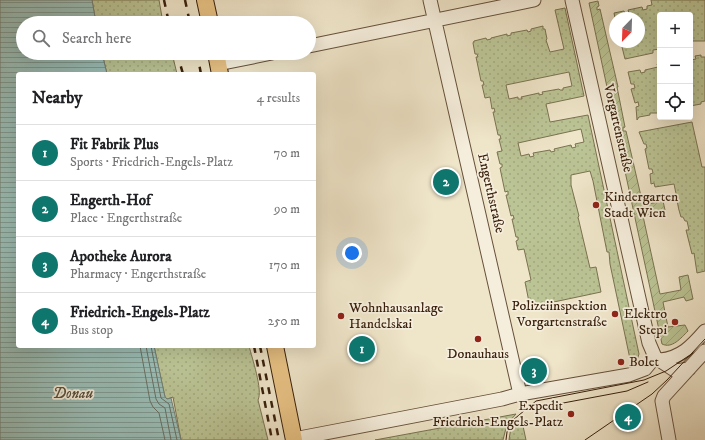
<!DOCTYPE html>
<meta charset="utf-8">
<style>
:root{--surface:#fff;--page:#f2f2f2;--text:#202124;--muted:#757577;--line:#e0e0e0;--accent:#0f766e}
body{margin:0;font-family:"IM FELL DW Pica",serif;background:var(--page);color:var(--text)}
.controls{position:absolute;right:12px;top:12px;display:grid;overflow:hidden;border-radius:4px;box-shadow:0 4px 16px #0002}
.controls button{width:36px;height:36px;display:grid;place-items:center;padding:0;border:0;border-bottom:1px solid var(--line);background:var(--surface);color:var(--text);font:20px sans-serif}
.compass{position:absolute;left:609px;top:12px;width:36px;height:36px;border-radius:50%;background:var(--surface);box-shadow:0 4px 16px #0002;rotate:203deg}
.you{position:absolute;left:352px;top:253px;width:14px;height:14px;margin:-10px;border:3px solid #fff;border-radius:50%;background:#1a73e8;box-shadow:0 0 0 6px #1a73e833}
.badge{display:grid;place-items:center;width:26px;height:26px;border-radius:50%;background:var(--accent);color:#fff;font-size:13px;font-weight:700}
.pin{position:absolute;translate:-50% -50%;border:2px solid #fff;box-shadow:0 1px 4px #0006}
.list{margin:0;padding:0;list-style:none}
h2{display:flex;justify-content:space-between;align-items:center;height:52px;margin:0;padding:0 16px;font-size:17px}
h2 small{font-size:13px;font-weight:400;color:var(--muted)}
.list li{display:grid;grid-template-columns:26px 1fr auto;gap:12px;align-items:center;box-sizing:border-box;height:56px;padding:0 16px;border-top:1px solid var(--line)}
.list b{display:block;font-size:15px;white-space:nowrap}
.list p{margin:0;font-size:13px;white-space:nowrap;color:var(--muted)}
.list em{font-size:13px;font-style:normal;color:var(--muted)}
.icon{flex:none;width:22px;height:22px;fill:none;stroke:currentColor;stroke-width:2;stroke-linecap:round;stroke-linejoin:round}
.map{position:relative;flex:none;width:705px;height:440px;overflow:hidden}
.search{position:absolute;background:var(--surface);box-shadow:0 4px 16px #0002;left:16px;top:16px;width:300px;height:44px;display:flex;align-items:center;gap:10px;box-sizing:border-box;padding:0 14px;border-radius:22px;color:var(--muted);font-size:15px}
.panel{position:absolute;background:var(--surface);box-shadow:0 4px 16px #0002;left:16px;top:72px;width:300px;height:276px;border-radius:4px}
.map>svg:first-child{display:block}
</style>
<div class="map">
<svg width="705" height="440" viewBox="0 0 705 440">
<defs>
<pattern id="park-dots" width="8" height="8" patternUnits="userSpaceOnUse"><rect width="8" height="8" fill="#bbc495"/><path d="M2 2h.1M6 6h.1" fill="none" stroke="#a2a87f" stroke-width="1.8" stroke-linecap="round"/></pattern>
<pattern id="garden-furrows" width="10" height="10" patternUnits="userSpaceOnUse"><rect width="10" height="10" fill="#bbc495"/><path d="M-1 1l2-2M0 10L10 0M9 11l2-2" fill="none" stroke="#a2a87f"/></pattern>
<pattern id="water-rules" width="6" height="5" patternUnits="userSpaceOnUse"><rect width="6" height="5" fill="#9abfb9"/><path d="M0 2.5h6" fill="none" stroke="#7f9b95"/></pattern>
</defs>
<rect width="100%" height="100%" fill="#efe5c9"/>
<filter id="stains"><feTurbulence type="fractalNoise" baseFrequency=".005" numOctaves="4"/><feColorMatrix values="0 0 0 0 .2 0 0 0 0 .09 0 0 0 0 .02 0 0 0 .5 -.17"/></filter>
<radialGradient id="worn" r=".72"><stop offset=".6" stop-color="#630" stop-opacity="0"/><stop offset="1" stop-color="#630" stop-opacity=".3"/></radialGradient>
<path fill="url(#park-dots)" stroke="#7a7250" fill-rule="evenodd" d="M92,0H159L163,23H96Z
M651,0H705V41H690V15H660V49L653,50V53L625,59L622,47L626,46L625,42H639V18H615L614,13L624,11L625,14L629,13L628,10L642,7L643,10L647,9V6L652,5Z
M565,8L584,96L546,104L550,122L588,115L639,354L637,360L630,359L610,264L609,252H607L593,181L590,171L571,175V185L579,216L578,217L590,268L596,267L601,292L530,307L525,282L531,280L524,249L518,250L516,241L518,240V237H516L512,219H514L513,215L511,216L506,195H508V191L505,192L500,168L502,167V164H500L497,152L502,151L499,139H501L500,135H498L493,112H495L494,108L492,109L490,97L485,98L482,85H484L483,81H481L476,57H478L477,54H475L473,43L474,41L486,38L487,40L491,39V38L507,34V36L511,35V33L527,30L528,32L531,31V29L543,26V29H545L547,39L546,40L550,52L564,49L555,10ZM569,72L572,86L563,88V90H560L559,89L542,92L543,94L539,95V93L521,97L522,99H518V97L509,99L506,85ZM581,129L584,142L575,144L576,147L572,148L571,145L554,149L555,151L551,152L550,150L533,153L534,156L530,157L529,154L521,156L518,143Z
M102,53H172L177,74H107Z
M701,55V57H705V101L701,102V104L690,106V57L691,60L696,59L695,56Z
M660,63V113H650V115L639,117L637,120L636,107L639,106L638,102L635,103L631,89L635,88L634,84H631L628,72L640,70L641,73L645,72V70L658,67L657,64Z
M692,122L702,167H705V271L697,273L694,253L692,254L686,230H689L687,221H685L683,217H681C677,206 677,196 674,184L655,187L654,183L651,184L650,174L653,173L652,169H649L645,149L647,148L646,144H644L639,132Z
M154,346H249C252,358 263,390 258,400L268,440H181L173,397L167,399L165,397Z
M516,414L507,424L503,440H375Z
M523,426L526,440H509L511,427Z"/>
<path fill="url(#garden-furrows)" stroke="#7a7250" d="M598,1L599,6L597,7V10L600,9L618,87H617L625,127L623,128V131H626L643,205L663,201L665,210L643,216L660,294L681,290L679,277L688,275L693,299L686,301L684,297L663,302L668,327L685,325L688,331C681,338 672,349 662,344L589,3Z"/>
<path fill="url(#water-rules)" stroke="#737f73" d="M0,0H92L96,23H23V53H102L107,74H18V346H154L165,397L167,399L171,398L181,440H0Z"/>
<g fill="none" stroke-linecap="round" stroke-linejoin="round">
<path stroke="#696f62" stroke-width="1" d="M140,346L150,401L153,407L159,413L165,440
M146,346L156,399L159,404L165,408L171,440
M151,346L161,398L169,404L177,440"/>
<g stroke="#66503a" stroke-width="15">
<path id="minor" d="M430,0L520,394
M572,0L649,343L655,357
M309,46L534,0
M218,64L272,53
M656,358L676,371L689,369
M660,360C681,358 692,346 705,331
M294,439L502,399L520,394L629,375L645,369L655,357
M669,440L662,401L664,396L705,351"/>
</g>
<g stroke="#381f0b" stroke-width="18">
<path id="major" d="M205,0L210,23
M216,53L220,74
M275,346L294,440"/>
</g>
<use href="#minor" stroke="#f5eedc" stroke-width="13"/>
<use href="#major" stroke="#e8c284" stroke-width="16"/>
<path stroke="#381f0b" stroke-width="1" d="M526,410L627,391L648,382
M506,440L507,432L513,420L536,401L644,380L666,371L693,353
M585,440L652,394L667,380L705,339"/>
<path stroke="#381f0b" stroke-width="2.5" stroke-dasharray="7 7" stroke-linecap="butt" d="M164,0L169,23
M185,0L190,23
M177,53L183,74
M197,53L201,74
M254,346L272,440
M260,346L279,440"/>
</g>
<g fill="#8f2418" stroke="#f5eedc" stroke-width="1.5">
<circle cx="596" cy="205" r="4"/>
<circle cx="615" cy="314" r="4"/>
<circle cx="341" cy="316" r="4"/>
<circle cx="675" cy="322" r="4"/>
<circle cx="478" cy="339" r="4"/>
<circle cx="621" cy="362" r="4"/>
<circle cx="571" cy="414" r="4"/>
</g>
<g text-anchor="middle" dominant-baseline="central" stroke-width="3.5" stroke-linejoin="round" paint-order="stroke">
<g font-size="14" fill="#381f0b" stroke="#f5eedc">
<text transform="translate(618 128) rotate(77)">Vorgartenstraße</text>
<text transform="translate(491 193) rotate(77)">Engerthstraße</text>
</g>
<g font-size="14" fill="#381f0b" stroke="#f5eedc" text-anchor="start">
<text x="604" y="197">Kindergarten<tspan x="604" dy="16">Stadt Wien</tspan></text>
<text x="607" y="306" text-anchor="end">Polizeiinspektion<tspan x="607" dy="16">Vorgartenstraße</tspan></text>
<text x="349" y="308">Wohnhausanlage<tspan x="349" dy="16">Handelskai</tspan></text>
<text x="667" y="314" text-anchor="end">Elektro<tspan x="667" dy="16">Stepi</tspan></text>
<text x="478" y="354" text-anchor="middle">Donauhaus</text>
<text x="629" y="362">Bolet</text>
<text x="563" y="406" text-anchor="end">Expedit<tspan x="563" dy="16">Friedrich-Engels-Platz</tspan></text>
</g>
<g font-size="15" font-style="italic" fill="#554f3f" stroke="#f5eedc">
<text x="73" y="393">Donau</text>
</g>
</g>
<rect width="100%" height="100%" filter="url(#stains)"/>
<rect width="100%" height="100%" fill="url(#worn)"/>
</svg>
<div class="controls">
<button>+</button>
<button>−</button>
<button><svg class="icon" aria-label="locate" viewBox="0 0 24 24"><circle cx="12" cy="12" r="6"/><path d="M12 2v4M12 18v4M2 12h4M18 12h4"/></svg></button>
</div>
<svg class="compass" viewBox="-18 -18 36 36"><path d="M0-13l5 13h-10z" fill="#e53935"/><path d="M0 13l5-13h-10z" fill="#757577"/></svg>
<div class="you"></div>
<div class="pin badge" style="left:362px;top:349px">1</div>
<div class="pin badge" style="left:446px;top:182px">2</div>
<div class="pin badge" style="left:534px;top:371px">3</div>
<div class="pin badge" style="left:628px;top:417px">4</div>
<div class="search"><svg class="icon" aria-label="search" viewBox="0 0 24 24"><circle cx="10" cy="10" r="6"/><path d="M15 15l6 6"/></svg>Search here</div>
<section class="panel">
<h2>Nearby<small>4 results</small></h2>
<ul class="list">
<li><span class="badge">1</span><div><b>Fit Fabrik Plus</b><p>Sports · Friedrich-Engels-Platz</p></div><em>70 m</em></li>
<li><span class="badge">2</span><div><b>Engerth-Hof</b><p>Place · Engerthstraße</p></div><em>90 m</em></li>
<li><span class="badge">3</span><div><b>Apotheke Aurora</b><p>Pharmacy · Engerthstraße</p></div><em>170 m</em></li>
<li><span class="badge">4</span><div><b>Friedrich-Engels-Platz</b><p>Bus stop</p></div><em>250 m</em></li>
</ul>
</section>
</div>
